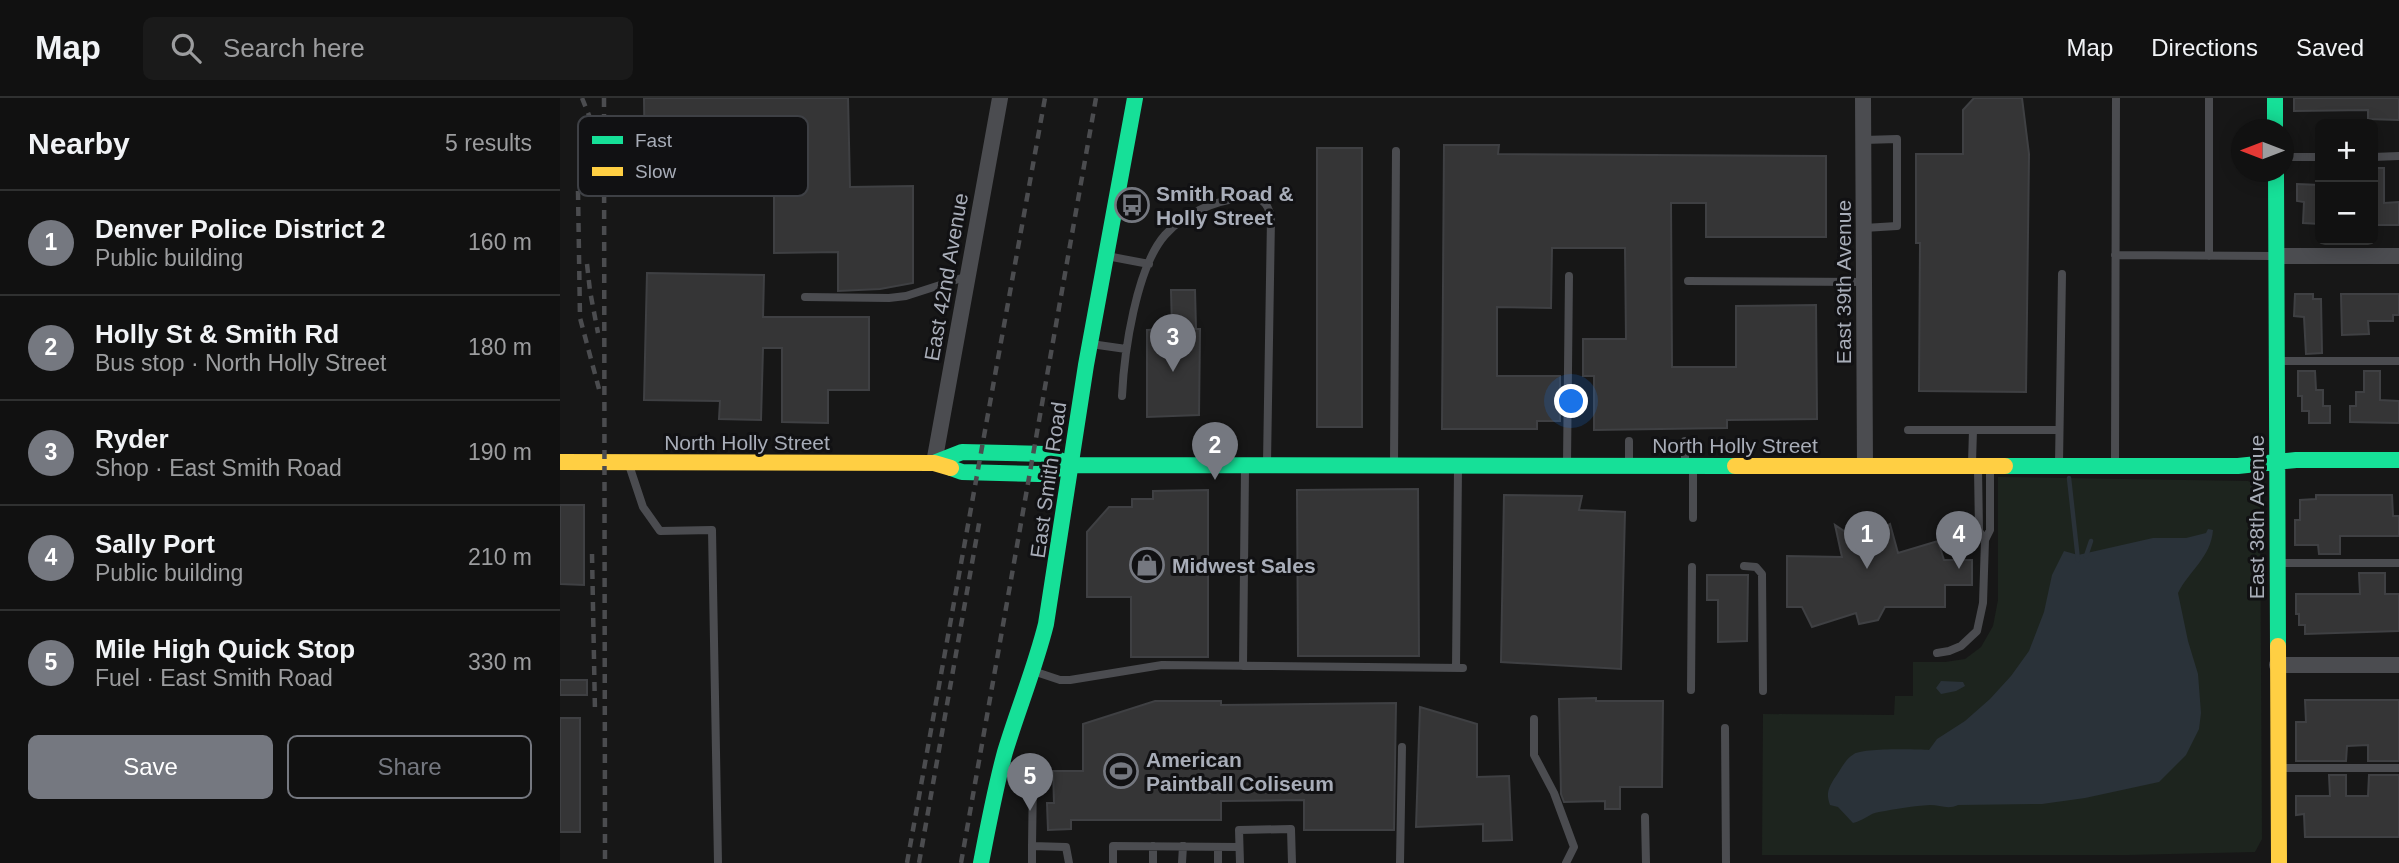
<!DOCTYPE html>
<meta charset="utf-8">
<style>
:root{--surface:#111;--page:#1a1a1a;--text:#f1f3f6;--muted:#9c9d9f;--line:#303131;--accent:#757880}
body{margin:0;font-family:Helvetica,sans-serif;background:var(--page);color:var(--text)}
.controls{position:absolute;right:21px;top:21px;display:grid;overflow:hidden;border-radius:10px;box-shadow:0 4px 18px #0003}
.controls button{width:63px;height:63px;display:grid;place-items:center;padding:0;border:0;border-bottom:2px solid var(--line);background:var(--surface);color:var(--text);font:35px sans-serif}
.compass{position:absolute;left:1671px;top:21px;width:63px;height:63px;border-radius:50%;background:var(--surface);box-shadow:0 4px 18px #0003;rotate:270deg}
.you{position:absolute;left:1012px;top:304px;width:24px;height:24px;margin:-18px;border:5px solid #fff;border-radius:50%;background:#1a73e8;box-shadow:0 0 0 10px #1a73e833}
.badge{display:grid;place-items:center;width:46px;height:46px;border-radius:50%;background:var(--accent);color:#fff;font-size:23px;font-weight:700}
.pin{position:absolute;translate:-50% -58px;filter:drop-shadow(0 2px 4px #0008)}
.pin::after{content:'';position:absolute;top:37px;width:24px;height:21px;background:inherit;clip-path:polygon(0 0,100% 0,50% 100%)}
.list{margin:0;padding:0;list-style:none}
h2{display:flex;justify-content:space-between;align-items:center;height:91px;margin:0;padding:0 28px;font-size:30px}
h2 small{font-size:23px;font-weight:400;color:var(--muted)}
.list li{display:grid;grid-template-columns:46px 1fr auto;gap:21px;align-items:center;box-sizing:border-box;height:105px;padding:0 28px;border-top:2px solid var(--line)}
.list b{display:block;font-size:26px;white-space:nowrap}
.list p{margin:0;font-size:23px;white-space:nowrap;color:var(--muted)}
.list em{font-size:23px;font-style:normal;color:var(--muted)}
.actions{display:flex;gap:14px;padding:21px 28px}
.actions a{flex:1;padding:16px 0;border:2px solid var(--accent);border-radius:10px;text-align:center;font-size:24px;color:var(--accent)}
.actions .main{background:var(--accent);color:#fff}
.icon{flex:none;width:38px;height:38px;fill:none;stroke:currentColor;stroke-width:2;stroke-linecap:round;stroke-linejoin:round}
.map{position:relative;flex:none;width:1839px;height:765px;overflow:hidden}
header{display:flex;align-items:center;gap:42px;box-sizing:border-box;height:98px;padding:0 35px;background:var(--surface);border-bottom:2px solid var(--line)}
header strong{font-size:33px}
nav{display:flex;gap:38px;margin-inline-start:auto;font-size:24px}
.search{width:490px;height:63px;background:var(--page);display:flex;align-items:center;gap:18px;box-sizing:border-box;padding:0 24px;border-radius:10px;color:var(--muted);font-size:26px}
main{display:flex}
aside{flex:1;background:var(--surface)}
.map>svg:first-child{display:block}
</style>
<header>
<strong>Map</strong>
<div class="search"><svg class="icon" aria-label="search" viewBox="0 0 24 24"><circle cx="10" cy="10" r="6"/><path d="M15 15l6 6"/></svg>Search here</div>
<nav><a>Map</a><a>Directions</a><a>Saved</a></nav>
</header>
<main>
<aside>
<h2>Nearby<small>5 results</small></h2>
<ul class="list">
<li><span class="badge">1</span><div><b>Denver Police District 2</b><p>Public building</p></div><em>160 m</em></li>
<li><span class="badge">2</span><div><b>Holly St &amp; Smith Rd</b><p>Bus stop · North Holly Street</p></div><em>180 m</em></li>
<li><span class="badge">3</span><div><b>Ryder</b><p>Shop · East Smith Road</p></div><em>190 m</em></li>
<li><span class="badge">4</span><div><b>Sally Port</b><p>Public building</p></div><em>210 m</em></li>
<li><span class="badge">5</span><div><b>Mile High Quick Stop</b><p>Fuel · East Smith Road</p></div><em>330 m</em></li>
</ul>
<div class="actions"><a class="main">Save</a><a>Share</a></div>
</aside>
<div class="map">
<svg width="1839" height="765" viewBox="0 0 1839 765">
<rect width="100%" height="100%" fill="#171717"/>
<path fill="#1d241e" d="M1438,379L1688,383L1695,386L1700,395L1702,741L1695,754L1569,757H1202L1203,616L1334,617L1335,598H1353V564H1385L1405,561L1421,549L1433,528L1438,502Z"/>
<path fill="#2a3239" d="M1648,431L1653,432C1651,459 1629,473 1618,495L1628,543L1638,576L1641,615L1639,631L1626,657L1599,684L1525,700L1482,706L1398,707C1388,712 1380,707 1370,707C1354,708 1335,711 1319,714C1310,715 1303,723 1293,725L1278,709L1270,707C1266,696 1268,691 1274,681C1280,673 1285,661 1294,656C1303,650 1357,651 1369,652L1377,641L1405,623L1430,601L1451,578L1469,553L1484,514L1492,477L1504,453L1518,457L1593,440H1626L1646,435Z
M1381,583L1403,584L1405,588L1396,593L1381,596L1376,590Z"/>
<g fill="none" stroke-linecap="round" stroke-linejoin="round">
<path stroke="#2a3239" stroke-width="4.5" d="M1509,380L1518,462
M1526,458L1531,443"/>
</g>
<path fill="#353536" stroke="#3f4043" stroke-width="2" d="M84,0H288L290,89L353,88V185L320,191L278,193V154L214,155V77L85,79Z
M1414,0H1462L1469,56L1466,294L1359,293L1360,145H1356V56H1403V12Z
M1734,0H1839V22L1808,21V12L1734,13Z
M884,47H939L938,56L1266,58V139H1146V105H1111L1112,269H1176V208L1256,207L1257,321L1167,322V330L1034,332V278H1023V241H1066L1065,150H992L991,210L937,209V278H1000V323H977V331H882Z
M757,50H802V329H757Z
M1813,70H1824V105L1839,104V127H1813Z
M1737,86L1760,87V126L1743,125L1744,104L1737,103Z
M87,175L204,177L203,219H309V292H268V325L222,324V250H203L201,322L159,321L160,303L84,302Z
M611,192H635L636,231H640L639,317L587,319V232L612,231Z
M1735,196H1753V201H1761L1762,255L1746,256L1744,219L1734,218Z
M1781,196H1839V217H1833V223H1808L1809,236L1782,237Z
M1738,273H1755L1756,292H1763V308H1770V325H1749V313H1742V298H1738Z
M1804,273H1820V302L1839,303V325L1790,324V308H1796V294H1804Z
M858,391L859,558H738L737,392Z
M648,392V559H571V499H527V434L549,409H572V401H593V393Z
M944,397L1022,398L1019,412L1065,414L1061,571L941,564Z
M1756,397H1832L1833,418H1839V438H1780V456H1759L1758,447H1735V422H1740V402L1756,401Z
M0,407H24V487L0,486Z
M1330,426L1338,455L1378,443L1384,462H1412V487H1385V509H1325L1318,522L1299,526L1296,515L1252,529L1242,509H1227V458L1282,459L1275,427L1299,443Z
M1799,475H1825V496H1839V533L1745,536V527H1739V516H1736V496H1800Z
M1147,477H1188L1187,543L1158,544V502H1147Z
M0,582H27V597H0Z
M1036,600V603H1103L1102,689H1060V711H1045V703L1004,704L1001,696L999,601Z
M1745,602H1839V663H1808V647L1787,648L1786,663H1736V624H1746Z
M595,603H661V607L836,605L834,732H744V702L661,703V722H511V731L488,732L487,705H494L493,673H523V626Z
M860,609L917,626V679L949,678L952,742L923,743V726L856,729Z
M0,620H20V734H0Z
M1769,677H1786V698H1808L1809,677H1839V739H1745L1744,716L1736,717V698H1770Z"/>
<g fill="none" stroke-linecap="round" stroke-linejoin="round">
<path stroke="#4b4c50" stroke-width="8" d="M1649,0V158
M1304,42L1337,41V128L1304,130
M1724,59H1760
M1813,59L1839,58
M1555,157L1713,158
M547,158L589,166
M1128,183L1304,184
M245,199L329,200L346,198L408,178
M531,246L566,251
M1719,263H1839
M562,298C564,255 576,170 605,137C624,116 653,103 681,100C698,97 708,102 711,120L707,365
M1348,332H1499
M1069,343V365
M834,365L836,53
M1007,365L1009,178
M1125,365V343
M1412,365L1413,332
M1499,365L1502,176
M1555,365L1556,0
M69,367L83,409L100,433L152,432L158,765
M1418,371L1419,433L1425,442
M1133,420V371
M1719,465H1839
M1184,468L1196,469L1202,476L1203,593
M1377,555L1389,553L1401,548L1417,533L1423,505L1425,442L1430,432V371
M683,568L685,371
M896,569L898,371
M476,574L500,582H510L602,567L903,570
M1131,592L1132,469
M974,621V657L994,695L1014,749L1006,765
M1165,630L1166,765
M444,665L473,679L472,748
M1719,670H1839
M1085,719L1086,765
M593,748V765
M658,749V765
M472,765V748L506,749L509,765
M553,765V748L679,749
M622,765L623,748
M680,765L679,732L731,731L732,765
M840,765L842,649"/>
<path stroke="#4b4c50" stroke-width="16" d="M1303,0L1305,368
M1717,158H1839
M374,365L440,0
M1717,567H1839"/>
<path stroke="#16e098" stroke-width="16" d="M1715,0V32
M1716,74L1718,548
M374,365L402,354L486,356L511,367
M1445,368H1678L1736,362H1839
M391,370L402,374L479,376L511,367L1175,368
M421,765C428,728 435,691 445,654C458,611 475,570 486,526L526,267L575,0"/>
<path stroke="#ffcf43" stroke-width="16" d="M0,364L374,365L391,370
M1175,368H1445
M1718,548L1719,765"/>
<path stroke="#4b4c4f" stroke-width="4.5" stroke-dasharray="9 7" stroke-linecap="butt" d="M22,0L39,42
M44,0L45,765
M18,93L20,220L39,291
M27,166L30,193L38,235
M32,456L35,614
M347,765L485,0
M359,765L420,420
M401,765L536,0"/>
</g>
<defs>
<g id="bus-ring" transform="scale(1.75)"><circle r="9.5" fill="#111113" stroke="#757880" stroke-width="1.5"/><path d="M-5-6H5V4H4V6H2V4H-2V6H-4V4H-5ZM-3.5-4V0h7V-4ZM-3.5 1.2v1.5H-2V1.2ZM2 1.2v1.5H3.5V1.2Z" fill="#757880"/></g>
<g id="shop-ring" transform="scale(1.75)"><circle r="9.5" fill="#111113" stroke="#757880" stroke-width="1.5"/><path d="M-5-2.5h2.3a2.7 3.5 0 0 1 5.4 0H5L5.5 6h-11ZM-1.5-2.5h3a1.5 2.3 0 0 0-3 0Z" fill="#757880"/></g>
<g id="stadium-ring" transform="scale(1.75)"><circle r="9.5" fill="#111113" stroke="#757880" stroke-width="1.5"/><path d="M0-5a6.5 5 0 1 0 0 10a6.5 5 0 1 0 0-10ZM-3.5-1.8h7v3.6h-7Z" fill="#757880"/></g>
</defs>
<g fill-rule="evenodd">
<use href="#bus-ring" x="572" y="107"/>
<use href="#shop-ring" x="587" y="467"/>
<use href="#stadium-ring" x="561" y="673"/>
</g>
<g text-anchor="middle" dominant-baseline="central" stroke-width="6" stroke-linejoin="round" paint-order="stroke">
<g font-size="21" font-weight="bold" fill="#a8adb8" stroke="#111113" text-anchor="start">
<text x="596" y="95">Smith Road &amp;<tspan x="596" dy="24">Holly Street</tspan></text>
<text x="612" y="467">Midwest Sales</text>
<text x="586" y="661">American<tspan x="586" dy="24">Paintball Coliseum</tspan></text>
</g>
<g font-size="21" fill="#a8adb8" stroke="#111113">
<text transform="translate(386 179) rotate(-80)">East 42nd Avenue</text>
<text transform="translate(1283 184) rotate(-90)">East 39th Avenue</text>
<text x="187" y="344">North Holly Street</text>
<text x="1175" y="347">North Holly Street</text>
<text transform="translate(488 382) rotate(-82)">East Smith Road</text>
<text transform="translate(1696 419) rotate(-90)">East 38th Avenue</text>
</g>
</g>
<rect x="18" y="18" width="230" height="80" rx="10" fill="#111113" stroke="#3e4045" stroke-width="2"/>
<rect x="32" y="38" width="31" height="8" fill="#16e098"/>
<rect x="32" y="69" width="31" height="9" fill="#ffcf43"/>
<g font-size="19" fill="#a8adb8">
<text x="75" y="49">Fast</text>
<text x="75" y="80">Slow</text>
</g>
</svg>
<div class="controls">
<button>+</button>
<button>−</button>
</div>
<svg class="compass" viewBox="-18 -18 36 36"><path d="M0-13l5 13h-10z" fill="#e53935"/><path d="M0 13l5-13h-10z" fill="#9c9d9f"/></svg>
<div class="you"></div>
<div class="pin badge" style="left:1307px;top:471px">1</div>
<div class="pin badge" style="left:655px;top:382px">2</div>
<div class="pin badge" style="left:613px;top:274px">3</div>
<div class="pin badge" style="left:1399px;top:471px">4</div>
<div class="pin badge" style="left:470px;top:713px">5</div>
</div>
</main>
